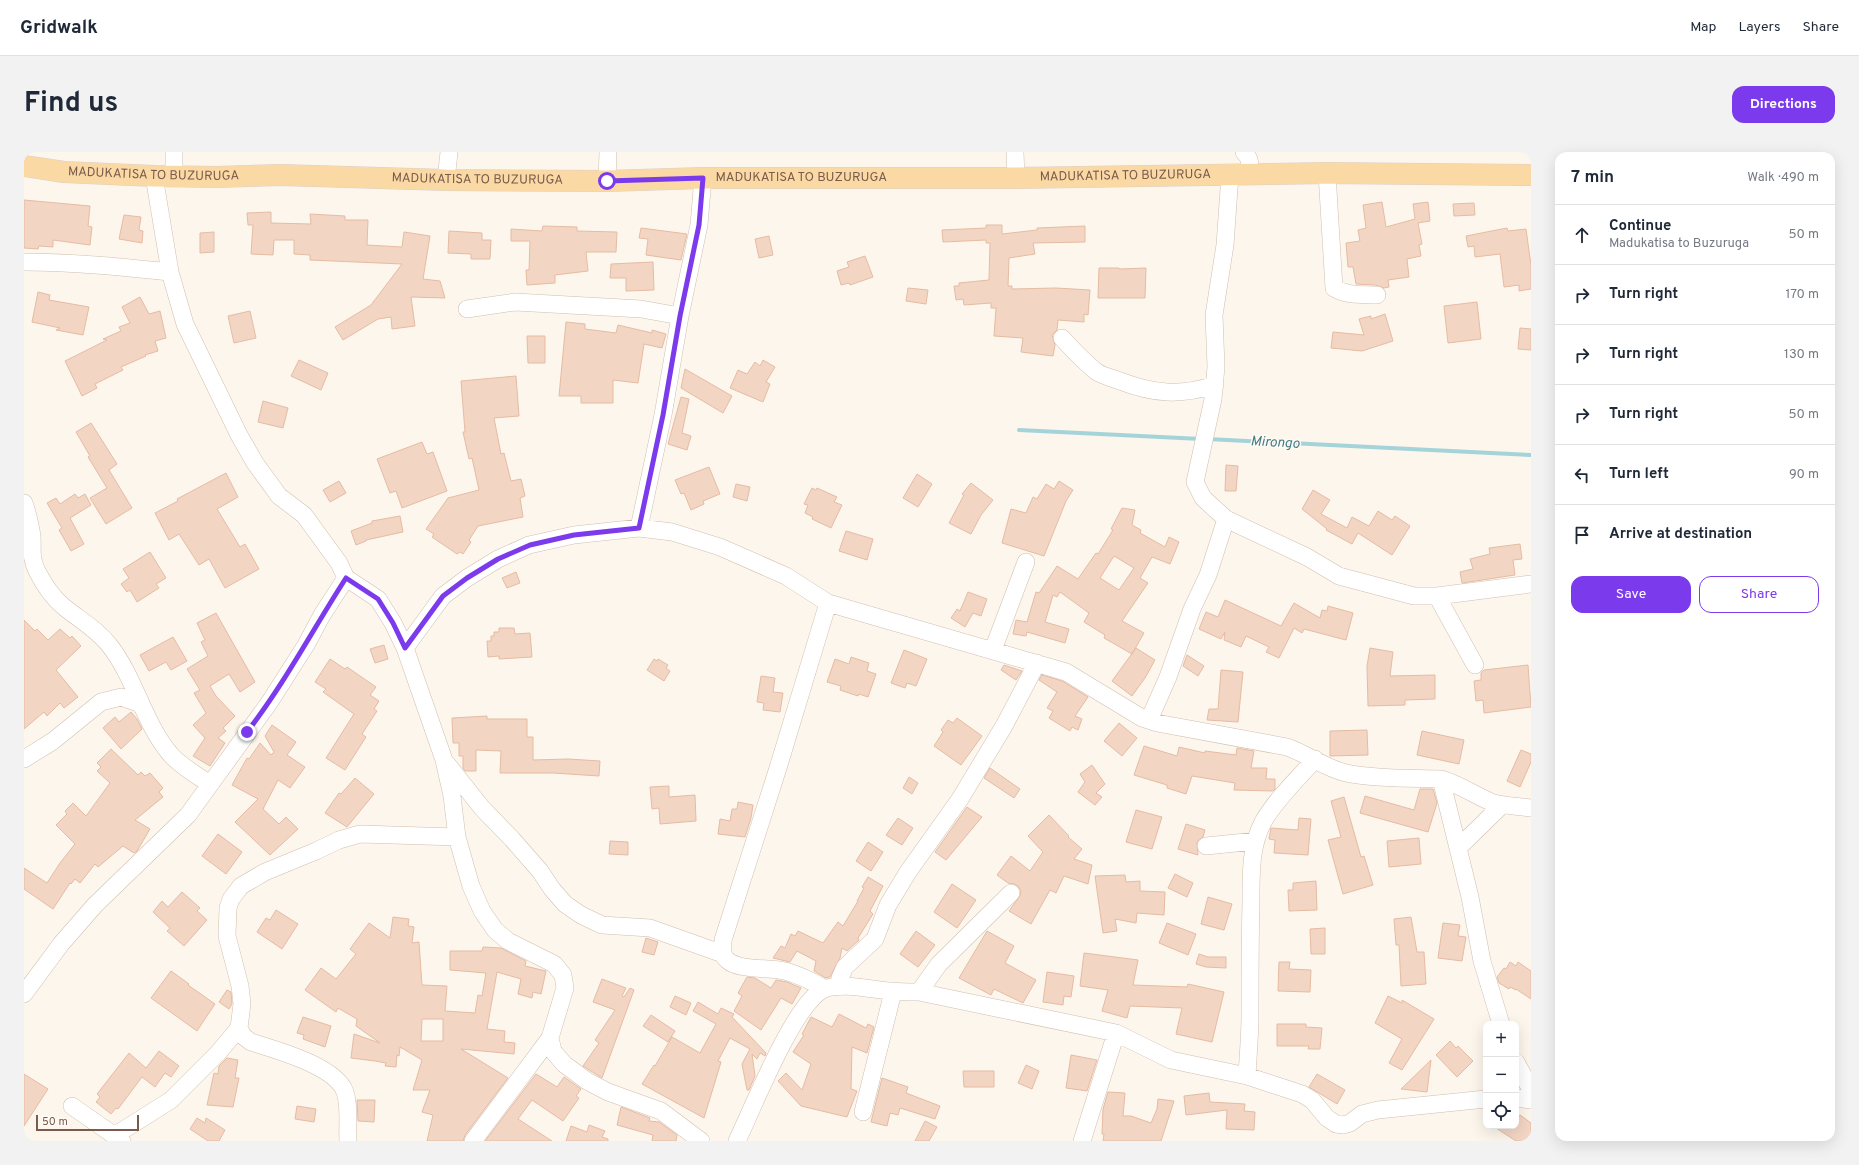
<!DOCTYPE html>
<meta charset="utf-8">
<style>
:root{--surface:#fff;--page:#f2f2f3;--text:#1f2937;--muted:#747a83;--line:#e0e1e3;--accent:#7c3aed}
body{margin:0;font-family:Overpass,sans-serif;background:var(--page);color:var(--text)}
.controls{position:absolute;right:12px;bottom:12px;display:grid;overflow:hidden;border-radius:8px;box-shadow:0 4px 16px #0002}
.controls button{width:36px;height:36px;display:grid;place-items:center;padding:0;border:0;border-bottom:1px solid var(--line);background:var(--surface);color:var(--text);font:20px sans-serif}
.scale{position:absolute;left:12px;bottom:10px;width:103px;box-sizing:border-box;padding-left:4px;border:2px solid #7a5c4d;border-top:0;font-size:11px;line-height:14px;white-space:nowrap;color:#7a5c4d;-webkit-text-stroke:3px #fffaf3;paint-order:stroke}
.stop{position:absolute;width:12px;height:12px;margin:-9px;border:3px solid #7c3aed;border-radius:50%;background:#fff}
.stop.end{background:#7c3aed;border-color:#fff;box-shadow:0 1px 4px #0008}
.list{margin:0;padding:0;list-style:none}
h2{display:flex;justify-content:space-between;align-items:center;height:52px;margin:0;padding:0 16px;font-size:17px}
h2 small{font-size:13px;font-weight:400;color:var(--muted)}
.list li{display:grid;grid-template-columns:26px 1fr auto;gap:12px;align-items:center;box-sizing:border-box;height:60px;padding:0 16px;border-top:1px solid var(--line)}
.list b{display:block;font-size:15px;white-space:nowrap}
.list p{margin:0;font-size:13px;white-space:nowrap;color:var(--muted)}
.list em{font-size:13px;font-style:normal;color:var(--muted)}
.actions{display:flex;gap:8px;padding:12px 16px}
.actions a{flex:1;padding:9px 0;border:1px solid var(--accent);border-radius:12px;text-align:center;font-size:14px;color:var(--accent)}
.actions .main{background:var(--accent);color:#fff}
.icon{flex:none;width:22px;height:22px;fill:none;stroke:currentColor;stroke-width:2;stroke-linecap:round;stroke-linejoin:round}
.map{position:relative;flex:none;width:1507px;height:989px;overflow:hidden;border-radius:12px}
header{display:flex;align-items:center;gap:24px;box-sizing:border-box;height:56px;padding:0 20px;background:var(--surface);border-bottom:1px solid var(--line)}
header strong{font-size:19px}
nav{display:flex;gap:22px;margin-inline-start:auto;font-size:14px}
.intro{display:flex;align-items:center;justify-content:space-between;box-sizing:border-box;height:96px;padding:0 24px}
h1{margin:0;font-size:28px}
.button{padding:10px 18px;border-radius:12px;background:var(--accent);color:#fff;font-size:14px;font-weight:700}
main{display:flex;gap:24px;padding:0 24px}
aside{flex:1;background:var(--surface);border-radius:12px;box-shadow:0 4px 16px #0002}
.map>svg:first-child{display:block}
</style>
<header>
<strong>Gridwalk</strong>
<nav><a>Map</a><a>Layers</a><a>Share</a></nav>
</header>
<div class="intro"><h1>Find us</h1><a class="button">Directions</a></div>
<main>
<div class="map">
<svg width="1507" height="989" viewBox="0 0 1507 989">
<rect width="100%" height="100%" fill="#fdf6ec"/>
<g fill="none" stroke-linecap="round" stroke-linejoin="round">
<path stroke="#a5d3da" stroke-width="4" d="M995,278L1177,287
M1183,287L1507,303"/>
</g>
<path fill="#f3d5c3" stroke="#e6bba3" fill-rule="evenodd" d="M0,48L66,54L64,74L68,75L66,93L29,88V95L15,94L14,97L0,96Z
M1358,50L1362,75L1391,67L1389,52L1404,50L1406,69L1394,71L1398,92L1395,93L1397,104L1383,107L1385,125L1364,128L1365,135L1360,136L1351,133L1332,132L1329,115H1324L1322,91L1336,89L1334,78L1342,76L1339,53Z
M1450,51L1451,63L1430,64L1429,52Z
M247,60V71L287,72L286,62L321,64V68H344L343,93L378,95L380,80L406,84L399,127L416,129L421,146L387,145L391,174L368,177L367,165L354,167L319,188L311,175L347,153L378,112L286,108V103L270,102V88H250L249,103L227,102L229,73H224L223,61Z
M100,63L117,65L115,78L119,79L118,91L95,87Z
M962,73H978V82L1013,78V76L1061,74V90L1009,91L1011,102L985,106L984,134H988V137L1032,136L1066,138L1064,163L1060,162V170L1034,168L1033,178L1028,183L1031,193L1029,204L997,200L999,186L970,184L972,156H967V151L940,153L939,147L932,148L930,134H935V131L965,128L966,91H962V88L919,90L918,78L962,76Z
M519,74L553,75V79L593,80L592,100H562L564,119L531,123V131L503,133L502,118H505L506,89H487V77L518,79Z
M617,76L663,82L657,108L622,103L624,87L615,86Z
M1483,76L1484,79L1502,77L1507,113V137L1495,139V133L1480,135L1476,102L1451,105L1450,94L1444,95L1442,84Z
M425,79L458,81V88H467L466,107H447V102L424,101Z
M190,80V100L176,101V81Z
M745,84L749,103L735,106L731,87Z
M841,104L849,125L826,133L825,131L817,133L813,119L825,115L823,110Z
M629,110L630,138L602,139V126H586L587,112Z
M1075,116H1095V117L1122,116L1121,146H1074Z
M884,136L904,138L902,152L882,149Z
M14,140L26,143L25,148L65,155L59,183L32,178L36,176L8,170Z
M116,145L125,162L136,159L142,186L131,189L134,199L121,203L122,204L97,215L99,218L71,232L73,236L58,244L41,209L83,188L79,187L97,179L95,175L106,171L98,155Z
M1453,150L1457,187L1424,191L1420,154Z
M226,159L232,186L210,191L204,164Z
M1361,162L1369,189L1338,199L1307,196L1309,180L1340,183L1335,167L1347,164V167Z
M542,170L561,172V177L592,181L594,173L628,181V178L642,182L638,196L620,192L614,231L589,228V251H557V244H535Z
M1496,176L1507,177V198L1494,197Z
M503,184H521V211H504Z
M275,208L304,221L297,238L267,224Z
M739,208L751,215L742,230L746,232L739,250L706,236L714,218L723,222L731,210L736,214Z
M661,217L708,244L699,261L657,236Z
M492,224L495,264L470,266L477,302L480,301L487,329L497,327L501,344L496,346L499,365L454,374L445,388L447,390L439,402L436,400L433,402L408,385L410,382L402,377L424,346L455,338L448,306L445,307L439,280H441L437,229Z
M657,245L665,247L658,281L667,284L663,298L644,292Z
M239,249L264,256L259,276L234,270Z
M67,271L93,312L85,318L108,356L82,372L66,346L83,336L64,305L66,304L52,280Z
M398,290L403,302L409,300L423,339L378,356L372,339L366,341L353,307Z
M1202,313L1214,314L1212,339H1201Z
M685,315L696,342L679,349L680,352L667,358L660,341L657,342L651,328Z
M202,321L214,345L193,357L216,395L221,392L235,417L201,436L185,407L175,413L155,382L145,388L131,361L154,349L153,347Z
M893,322L908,332L894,355L879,346Z
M315,329L322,341L306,350L299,338Z
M1035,329L1049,338L1042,349L1020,404L978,391L987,357L1002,361L1009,345L1013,347L1022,332L1030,337Z
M947,331L969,348L957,363L947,382L925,371L940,343L938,342Z
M712,332L726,335L723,349L709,345Z
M788,336L792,338L793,336L813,345L810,350L818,353L807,376L788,367L789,365L781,361L784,353L780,352Z
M1289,338L1306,348L1297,362L1323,376L1328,365L1345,374L1354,359L1368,368L1371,364L1386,374L1368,403L1334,381L1328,392L1302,378L1303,377L1278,357Z
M51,342L54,346L61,342L67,353L46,366L60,392L47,399L35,378L38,376L23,351L32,346L36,352Z
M1098,356L1111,358L1108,373L1117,378L1116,381L1141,395L1145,385L1155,390L1146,412L1128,405L1116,426L1124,431L1098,469L1120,481L1108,502L1080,486L1081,483L1060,470L1065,461L1036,440L1033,445L1029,443L1021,470L1045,477L1041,491L1003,480L1002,484L989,482L992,468L1003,470L1012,440L1015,441L1033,414L1054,427L1072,401L1074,402L1089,378L1087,377ZM1090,404L1110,416L1095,438L1076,426Z
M376,364L379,380L342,388V389L332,393L327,379L348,371V369Z
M822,379L849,387L843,408L815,399Z
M1496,392L1498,407L1489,408L1491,423L1438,431L1436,420L1449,417L1446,407L1466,402L1465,396Z
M126,400L142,426L132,432L135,436L113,450L106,438L103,440L97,432L105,426L99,417Z
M492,420L496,431L483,436L478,426Z
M944,440L963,447L957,464L949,461L941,475L927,466L933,457L936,459Z
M1201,448L1257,474L1270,451L1296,466L1298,458L1303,459L1304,454L1329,461L1322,488L1280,477L1278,481L1270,476L1255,506L1242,500L1245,495L1222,484L1217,495L1200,488L1201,480L1197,487L1175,477L1182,460L1194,465Z
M192,461L231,530L216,540L205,522L186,534L192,544L211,564L199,576L202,579L194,586L201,591L186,614L169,604L181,586L169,573L182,561L170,541L176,538L163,517L184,504L177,490L181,488L173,471Z
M0,468L11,479L13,477L24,488L36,477L46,486L48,484L57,494L32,518L54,545L40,556L36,551L23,564L20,560L0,577Z
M475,476H490L491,482L506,481L508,505L475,507V504L464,505L463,489H467V484H470V480H475Z
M149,485L163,509L147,518L142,510L125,519L116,503Z
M360,493L364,507L351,511L346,497Z
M1112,496L1131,508L1121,526L1108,544L1088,529Z
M1346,496L1369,500L1366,524L1411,523V547L1381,548V553L1344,554L1343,514Z
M880,498L903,507L892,534L883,531L881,536L867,531Z
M1163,503L1180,514L1174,524L1159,514Z
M827,505L845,511L843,519L852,522L844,545L835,542L834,544L816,538L817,534L803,530L811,507L825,512Z
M306,507L321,517L323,515L352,535L346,543L355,549L350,557L353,559L338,582L342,585L321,618L302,606L330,562L299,540L302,537L291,530Z
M630,507L633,509L634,507L644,513L642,516L646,519L640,529L623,518Z
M980,513L998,519L992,528L977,518Z
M1504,513L1507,555L1460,561L1459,548L1452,549L1450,529L1457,528V521L1460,518Z
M1197,518L1219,520L1214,570L1183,568L1185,557H1194Z
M1018,523L1038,529L1064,545L1051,564L1058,567L1054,578L1048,575L1046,579L1025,566L1029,559L1023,556L1033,540L1015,528Z
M737,524L751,526L749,540L759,541L756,560L739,558L740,551L733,550Z
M107,560L113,567L118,577L97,597L79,576L91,565L95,570Z
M463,564V567H503V585H509V608L544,607L576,609L575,624L529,621H476L477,599L452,598V619H441L439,616V604H435V591H429L428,566Z
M933,566L958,584L937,613L910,594L919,580L917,578L924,568L929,571Z
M1095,571L1113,586L1098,604L1080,589Z
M248,573L272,590L263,603L281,615L266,636L254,628L239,657L255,672L262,665L274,677L246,703L211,670L234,647L208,633L223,606L225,607L236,591L247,603L250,600L241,584Z
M1343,578L1344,603L1306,604V579Z
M1398,579L1440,588L1435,612L1393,603Z
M1120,594L1153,604L1155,595L1181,601V599L1212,603L1213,596L1230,599L1227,616H1243L1242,627H1251V637L1249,639L1210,638L1211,631L1168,624L1162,642L1143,636V633L1110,623Z
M87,597L114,623L117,620L121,624L126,621L139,636L135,640L139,645L111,668L126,677L113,699L110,701L99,694L74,715L71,712L56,731L51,727L47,732L46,731L29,757L0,737V716L23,731L36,711L51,692L32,673L43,662L41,659L49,651L62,664L86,631L73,619L77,615L73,611Z
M1497,598L1507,602V610L1496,635L1483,629Z
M1068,613L1081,632L1072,641L1078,645L1071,653L1054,640L1061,630L1056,622Z
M966,616L996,637L990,646L960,626Z
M885,625L894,631L888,642L879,636Z
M331,626L350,642L323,675L301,661L315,641L317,642Z
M645,634V645L671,643L672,669L636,672L635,656L628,657L626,635Z
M1396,637H1409L1413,651L1404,680L1336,661L1341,644L1390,658Z
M1320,645L1337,705L1340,704L1349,733L1319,742L1304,688L1317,685L1307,649Z
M714,650L729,653L727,666L721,685L694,682L696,667L706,669L708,657H713Z
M943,655L958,665L922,708L911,700Z
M1112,658L1138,665L1128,697L1102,690Z
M1025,663L1045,684L1044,685L1058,697L1050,707L1068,713L1064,732L1040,724L1032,741L1026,738L1007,772L985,759L996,744L997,739L994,734L990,732L984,731L973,723L987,704L1006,719L1019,700L1004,684Z
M874,666L889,676L878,693L862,683Z
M1275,666L1287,667L1284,703L1250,701L1251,688L1245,687L1247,676L1274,678Z
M1162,672L1181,678L1179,685L1173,690L1174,703L1154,697Z
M194,682L218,700L202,722L178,704Z
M1395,686L1397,712L1365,715L1363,689Z
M586,689L604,690V703L585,702Z
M844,690L859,700L847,719L832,709Z
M1151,722L1169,731L1163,745L1144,736Z
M1101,723L1102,730L1116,729V739L1141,740L1140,763L1113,761L1112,771L1091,767L1093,779L1079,781L1071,724Z
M844,725L859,734L846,759L849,762L834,786L835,788L823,799L818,796L816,806L806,825L802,826L790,819L792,809L773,799L766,810L749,806L757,794L761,796L767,782L771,784L774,779L799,791L814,770L819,774L834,749H833L840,736L838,735Z
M1292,729L1293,758L1265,759L1264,738H1269V731Z
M928,732L952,748L933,776L910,760Z
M158,740L176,756L173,759L183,768L160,794L143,779L146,776L129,760L138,749L144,755Z
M1184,745L1208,752L1200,778L1177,772Z
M252,758L274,772L258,797L233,780L242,766L246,768Z
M369,765L385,767L384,774L390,775L388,791L395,790L398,833L423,834L421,859L451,861L454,843L458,844L462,821L426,818V799H458L459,795L477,796L502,809L501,814L522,819L517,842L509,840L508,846L494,842L497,827L473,820L463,877L481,879L480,890L491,891L490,902L437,897L484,926L441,983L439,989H403L409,963L398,960L406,938H389L398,908L376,895L375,904L373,903L372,915L361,914L362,911L351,909L327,906L330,882L356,891L332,874L333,867L314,856L312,860L281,838L297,816L312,827L332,802L326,797L345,771L366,786ZM398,867H419V889H397Z
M1387,765L1393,800H1400L1402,832L1377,834L1375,793H1372L1370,767Z
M1143,771L1172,782L1164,803L1135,791Z
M1419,771L1436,773L1434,784L1442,785L1438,809L1414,806Z
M1301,776V802H1287L1286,777Z
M892,779L911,793L894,815L876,802Z
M963,779L990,794L981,811L1012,828L999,851L970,837L967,843L935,826Z
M622,786L634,790L630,803L618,800Z
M1060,801L1114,808L1109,833L1163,835L1164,832L1200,840L1188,890L1152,882L1158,856L1106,854L1103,866L1078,859L1084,838L1056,834Z
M1175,802L1184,805H1202V816L1182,815L1172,812Z
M1255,810H1266L1265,817L1287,818L1286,840L1254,839Z
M1486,810L1492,814L1494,810L1507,819V847L1492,837V838L1486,835L1485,837L1475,831L1473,825L1480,816L1482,817Z
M147,819L165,832L164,833L191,852L173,879L127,846Z
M1023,820L1050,824L1047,845L1040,844L1039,853L1019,850Z
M723,825L731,826L747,836L752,828L763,830L777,836L768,852L757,846L737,878L710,859L718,844L714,841Z
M578,827L602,836L598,844L600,845L606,836L610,838L578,926L559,914L575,891L571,888L591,858L569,850Z
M203,838L207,840L208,852L205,857L195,850Z
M651,844L667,851L662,863L646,855Z
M1364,844L1378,851V848L1410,867L1378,918L1365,911L1378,887L1351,871Z
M674,850L694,862L697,856L710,862L708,865L742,901L741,904L736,901L733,907L728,902L731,924L725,938H723L718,912L726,897L706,886L694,909L697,910L680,966L618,932L630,913L631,914L648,885L676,901L692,872L669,859Z
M815,862L842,876L844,872L850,875L843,901L828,895L827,937L833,939L823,965L777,954L754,929L762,921L778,938L787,912L769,900L780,883L778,882L787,865L808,875Z
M627,863L651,879L644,890L619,874Z
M279,865L307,874L301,895L279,887L280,883L273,881Z
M1253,872H1282V875L1298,876L1296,897H1284L1285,894H1253Z
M1426,889L1432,896L1434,894L1449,909L1433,925L1412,903Z
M135,899L155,914L147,925L141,921L131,935L118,925L94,957L92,956L87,962L72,950L76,945L73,942L105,901L122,916Z
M1047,903L1073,908L1063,939L1042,936Z
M203,906L214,908L211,926H215L209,955L183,953L190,921L194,922L195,914Z
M1407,908L1403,940L1377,937Z
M1002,913L1015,919L1008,937L994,931Z
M939,919H970V935H940Z
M0,922L24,937L0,974Z
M512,922L533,935L540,925L557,937L552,944L555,946L539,969L508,948L494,967L528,989H461Z
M1293,922L1321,938L1313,952L1285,935Z
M858,926L884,935L882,941L916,954L911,967L876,956L874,963L866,961L863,974L847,970Z
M1084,940L1101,941L1099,964H1107L1127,971L1133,957L1134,947L1150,949L1137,989H1079L1080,982H1078L1079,957Z
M1185,941L1186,950L1221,952L1220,959L1231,960L1230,978L1202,977L1203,958L1162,963L1160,944Z
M333,948H351L350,970L334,969Z
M273,954L292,957L290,970L271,967Z
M597,955L626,966L625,969L635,970L653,983L652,989H628L629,983L593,973Z
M1496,963L1507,971V989H1492L1469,974H1492V969Z
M173,966L181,971L182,966L201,978L195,989H184L166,977Z
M901,969L913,975L905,989H891Z
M565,973L581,979L578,985L584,987V989H542L547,974L563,980Z"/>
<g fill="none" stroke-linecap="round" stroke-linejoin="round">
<g stroke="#d1beb0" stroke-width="18">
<path id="minor" d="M991,0L992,26
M1220,0C1227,7 1226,13 1226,22
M1303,21L1310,136C1323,144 1338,142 1353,143
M1206,23L1201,93L1190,163L1192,215L1189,247L1171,330L1179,346L1202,367L1283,405L1315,424L1390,444H1413L1507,432
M130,24L146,120L161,172L215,283L231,311L255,344L280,363L315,411L322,426L354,447L369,471L381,496L420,608L428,644L433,685L447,734L458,759L471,778L484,789L530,812L539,823L541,836L526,886L529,899L540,912L563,929L584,940L637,959L677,989
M150,25V0
M422,28L425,0
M583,29L584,0
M0,110C49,110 97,115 146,120
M443,157L491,150L617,157L656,164
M1038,186C1049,198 1060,210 1073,220C1079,224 1088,226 1096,229C1130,242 1156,244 1191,233
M0,351C4,362 6,372 8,384C9,398 6,405 13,419C20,433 28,445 40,455C56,468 74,478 86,494C112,528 120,572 147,603C158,615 172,623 186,632
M615,376L639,263L656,164L675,73L679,26
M1413,444L1451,513
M381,496L419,444L443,426L474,407L505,393L550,383L615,376L648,380L696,395L762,424L804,451L1042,520L1118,566L1133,571L1263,595C1283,602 1301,616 1322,621C1350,627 1387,626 1417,627C1435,632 1450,643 1467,650C1480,654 1494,654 1507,656
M969,498L1002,410
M1125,568L1144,525L1168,457L1184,423L1202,367
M0,607L29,589L77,550L97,545L117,552
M423,612L458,656L488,687L516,719L528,737L541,752L557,763L578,773L626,776L699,802
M1417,627L1446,745L1458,809L1477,872
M1182,694L1232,689
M1434,696L1478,653
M815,835L816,826L821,815L851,787L864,753L884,720L936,647L980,574L1013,511
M801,837C788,829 775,823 761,819C745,815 715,819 703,808C697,803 699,795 699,788L754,616L804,451
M895,840L915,812L987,741
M0,842L37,792L71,753L164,663L245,551L282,493L298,463L322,426
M1492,910L1507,938
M1223,924C1224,904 1226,884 1226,864C1226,826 1226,789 1227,751C1227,724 1226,695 1239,670C1252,647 1274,627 1291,607
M1492,946L1507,948
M48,954L98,989
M839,960L869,840
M90,984L147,948L194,901L215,876
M324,989C323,973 326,955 321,940C312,914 252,898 227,890L219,884L215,876L218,852L216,834L203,784L204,756L207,747L217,734L241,720L292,699L315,688L336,682L433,685
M449,989L526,886
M713,989C729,956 770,851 800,837C816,830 850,838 867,839C876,840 885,840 895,840L1092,881L1147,908L1223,924L1278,942L1288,948L1303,966L1312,972L1319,973L1326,971L1338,962L1354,958L1462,947
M1058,989L1092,881"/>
</g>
<g stroke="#dad1cd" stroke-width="22">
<g id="major">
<path id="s1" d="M0,14L40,20L130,24L193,25L257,23L422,28L583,29L679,26H992L1303,21L1507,23"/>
</g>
</g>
<use href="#minor" stroke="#fff" stroke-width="17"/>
<use href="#major" stroke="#fbd9a5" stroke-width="21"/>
</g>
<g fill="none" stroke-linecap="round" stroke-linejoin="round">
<path stroke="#7c3aed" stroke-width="5" d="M223,580C261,531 289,477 322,426L354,447L369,471L381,496L419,444L443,426L474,407L506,393L550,383L615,376L639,263L656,164L675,73L679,26L583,29"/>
</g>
<g text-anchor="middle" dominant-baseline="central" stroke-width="3" stroke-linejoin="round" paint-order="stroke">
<g font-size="13" fill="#7a5c4d" stroke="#fffaf3">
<text stroke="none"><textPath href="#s1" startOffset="130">MADUKATISA TO BUZURUGA</textPath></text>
<text stroke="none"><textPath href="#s1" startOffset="1102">MADUKATISA TO BUZURUGA</textPath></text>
<text stroke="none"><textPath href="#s1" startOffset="454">MADUKATISA TO BUZURUGA</textPath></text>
<text stroke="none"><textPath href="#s1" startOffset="778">MADUKATISA TO BUZURUGA</textPath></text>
</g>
<g font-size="14" font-style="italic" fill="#437c86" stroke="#fffaf3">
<text transform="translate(1251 291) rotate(3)">Mirongo</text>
</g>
</g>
</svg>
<div class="controls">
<button>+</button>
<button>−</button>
<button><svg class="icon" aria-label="locate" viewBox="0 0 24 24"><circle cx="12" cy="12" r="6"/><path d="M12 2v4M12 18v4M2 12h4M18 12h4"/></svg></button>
</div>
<div class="scale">50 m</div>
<div class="stop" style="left:583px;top:29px"></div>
<div class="stop end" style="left:223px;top:580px"></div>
</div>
<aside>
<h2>7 min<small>Walk · 490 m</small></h2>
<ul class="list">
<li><svg class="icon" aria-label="ahead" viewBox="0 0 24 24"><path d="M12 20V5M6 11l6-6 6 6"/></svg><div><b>Continue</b><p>Madukatisa to Buzuruga</p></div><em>50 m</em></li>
<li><svg class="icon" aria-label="right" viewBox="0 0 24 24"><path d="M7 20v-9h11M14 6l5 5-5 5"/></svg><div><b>Turn right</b></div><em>170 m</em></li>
<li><svg class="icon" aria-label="right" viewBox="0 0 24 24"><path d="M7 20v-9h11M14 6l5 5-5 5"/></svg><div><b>Turn right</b></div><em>130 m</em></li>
<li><svg class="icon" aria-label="right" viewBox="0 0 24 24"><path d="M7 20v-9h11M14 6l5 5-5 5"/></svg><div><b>Turn right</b></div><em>50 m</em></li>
<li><svg class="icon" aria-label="left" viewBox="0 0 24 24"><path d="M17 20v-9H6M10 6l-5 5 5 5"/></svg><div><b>Turn left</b></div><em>90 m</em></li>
<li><svg class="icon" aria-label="arrive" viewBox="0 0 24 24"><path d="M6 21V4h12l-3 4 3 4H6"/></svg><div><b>Arrive at destination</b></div></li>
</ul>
<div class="actions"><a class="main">Save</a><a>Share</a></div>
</aside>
</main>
